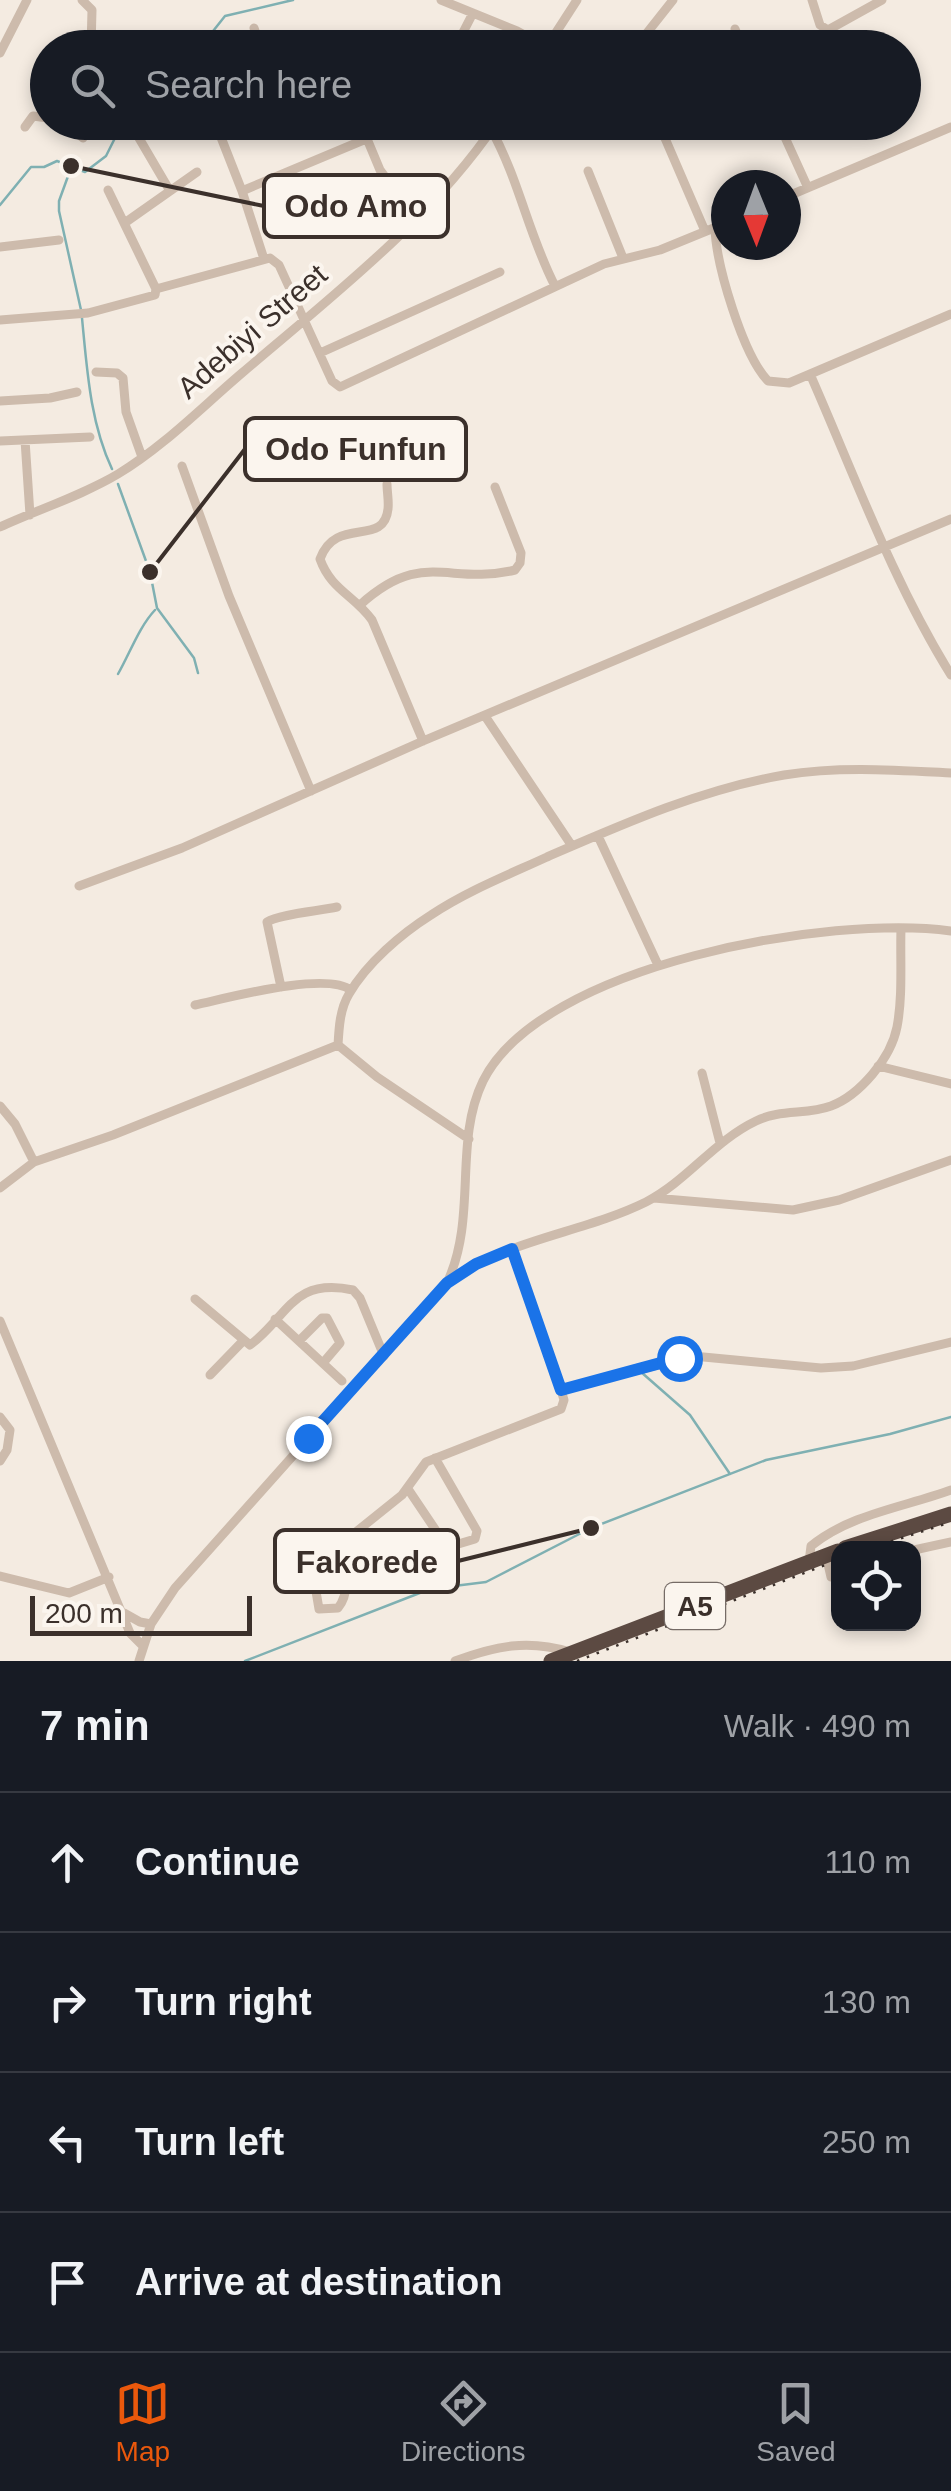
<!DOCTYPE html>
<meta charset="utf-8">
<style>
:root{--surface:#171b24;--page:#20242c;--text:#f1f3f6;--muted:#9ea1a6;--line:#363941;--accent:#ea580c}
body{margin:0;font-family:Helvetica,sans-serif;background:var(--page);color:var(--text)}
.controls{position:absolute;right:30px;bottom:30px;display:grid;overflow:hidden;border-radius:20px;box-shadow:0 5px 15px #0003}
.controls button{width:90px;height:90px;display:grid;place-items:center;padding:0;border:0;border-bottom:2px solid var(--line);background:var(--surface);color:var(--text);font:50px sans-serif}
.compass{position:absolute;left:711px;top:170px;width:90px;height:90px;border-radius:50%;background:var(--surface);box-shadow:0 5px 15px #0003;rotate:179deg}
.scale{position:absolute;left:30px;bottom:25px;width:222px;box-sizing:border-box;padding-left:10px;border:5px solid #3b302b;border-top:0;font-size:28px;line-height:35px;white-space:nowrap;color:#3b302b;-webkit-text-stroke:8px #fbf5ee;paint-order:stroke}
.stop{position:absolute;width:30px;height:30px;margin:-22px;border:8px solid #1a73e8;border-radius:50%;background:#fff}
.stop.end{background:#1a73e8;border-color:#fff;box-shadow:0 2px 10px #0008}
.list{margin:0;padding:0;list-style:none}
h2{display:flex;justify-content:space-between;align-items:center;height:130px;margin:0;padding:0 40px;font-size:42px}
h2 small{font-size:32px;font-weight:400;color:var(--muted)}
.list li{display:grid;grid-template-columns:65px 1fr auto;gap:30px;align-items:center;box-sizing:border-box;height:140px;padding:0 40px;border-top:2px solid var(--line)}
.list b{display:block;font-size:38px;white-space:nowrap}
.list em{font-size:32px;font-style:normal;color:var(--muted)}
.icon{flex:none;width:55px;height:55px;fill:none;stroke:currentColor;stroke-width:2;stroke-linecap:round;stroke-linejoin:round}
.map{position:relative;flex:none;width:951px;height:1661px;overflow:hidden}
.search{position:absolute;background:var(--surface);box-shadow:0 5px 15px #0003;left:30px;right:30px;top:30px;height:110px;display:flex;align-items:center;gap:25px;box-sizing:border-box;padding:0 35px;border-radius:55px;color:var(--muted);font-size:38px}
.sheet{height:690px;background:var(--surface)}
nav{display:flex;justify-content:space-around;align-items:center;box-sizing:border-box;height:140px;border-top:2px solid var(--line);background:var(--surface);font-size:28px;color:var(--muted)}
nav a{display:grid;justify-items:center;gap:5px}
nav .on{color:var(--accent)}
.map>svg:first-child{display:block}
</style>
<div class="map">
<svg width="951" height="1661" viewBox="0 0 951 1661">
<rect width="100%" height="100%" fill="#f4ebe1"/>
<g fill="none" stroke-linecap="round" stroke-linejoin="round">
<path stroke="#7fb0b2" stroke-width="2.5" d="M189,48L206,40L225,16L293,0
M71,168L59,201V211L81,310
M0,205L31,167H44L57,161L85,172L106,156L123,122
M82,318C87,369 90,422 112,469
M118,484L150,572L157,608L194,658L198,673
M118,674C130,653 139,627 155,610
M641,1372L690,1415L730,1474
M245,1661L430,1589L486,1582L591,1528L766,1460L890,1434L951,1417"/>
<path stroke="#cdbbac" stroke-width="9" d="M82,0L92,10L91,48
M441,0L517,31L546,47
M812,0L820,25L828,30L882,0
M254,28L261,48
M735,29L743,48
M455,48L473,13
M546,48L577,0
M635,48L673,0
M0,53L27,0
M62,122L83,138
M215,122L242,191L264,259
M360,122L380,170L416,219
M580,122L584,133
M658,122L705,231
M778,122L808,188
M25,127L33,116L48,118
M492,131C519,180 529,236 555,286
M136,133L170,191
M588,171L623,258
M108,190L156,289
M242,191L366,139
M786,197L951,127
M126,222L197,172
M715,228C716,265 743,355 768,381L789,383L951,314
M0,247L59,240
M0,320L88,313L155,295L156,289L270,258L279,265L332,381L340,387L604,264L660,250L726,223
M320,353L500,272
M96,372L117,373L123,378L126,412L142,457
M810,374C854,474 893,582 951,675
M0,401L50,398L77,392
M25,440L30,515
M0,441L90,437
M182,466L229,596L311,791
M387,484C387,492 389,501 388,509C384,548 336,515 320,559C331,590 354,595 372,620L423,741
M0,527C39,509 81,496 118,474C163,447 202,407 242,373C332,296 430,221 497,122
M360,605C423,548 448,586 515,570L520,563L521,553L495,487
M485,716L572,846
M598,836L658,965
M79,886L182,848L423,741L951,519
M281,987L267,922C279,914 319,911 337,907
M195,1005C228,998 325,971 351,990
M338,1045C339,1027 340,1009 349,994C367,963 401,934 431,915C467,891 508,875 547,857C623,824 702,789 784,775C839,766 895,770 951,773
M338,1045L377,1077L469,1139
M878,1066L951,1084
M702,1073L720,1143
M0,1106L15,1124L34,1162
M0,1188L34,1162L113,1135L338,1045
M654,1198L793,1210L839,1200L951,1160
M449,1281C508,1239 583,1233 646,1202C687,1181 714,1141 756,1121C780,1109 807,1115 831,1106C860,1095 891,1058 897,1027C903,996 900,960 901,928
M195,1299L250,1345C288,1317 292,1277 353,1290L360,1298L384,1356
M275,1319L342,1381
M0,1321L130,1633L142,1645
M299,1341L322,1318H327L340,1343L323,1363
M210,1375L242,1342
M561,1390L693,1356L821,1368L853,1366L951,1342
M0,1417L10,1430L7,1450L0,1461
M408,1489L445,1544L455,1545L475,1539L477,1531L435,1458
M914,1550L951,1542
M822,1558L828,1564L831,1577H838
M809,1562L811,1546C850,1514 905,1507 951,1490
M312,1568L319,1609L338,1608C352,1591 345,1564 343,1543
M0,1576L69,1593L109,1577
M285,1589L402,1495L426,1462L561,1409L564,1400L561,1390L512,1249
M124,1613L140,1622L151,1624
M139,1661L151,1624L175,1588L447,1283C478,1216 453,1143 483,1081C541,964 832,914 951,931
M455,1661C495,1646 528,1639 570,1652"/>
<path stroke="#5c4a42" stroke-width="15" d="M845,1548L951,1514
M551,1661L838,1551"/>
<path stroke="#3b302b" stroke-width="2.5" stroke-dasharray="2.5 8" stroke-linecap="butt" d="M871,1548L951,1522
M577,1661L838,1560"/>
</g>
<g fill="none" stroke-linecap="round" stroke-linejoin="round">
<path stroke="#1a73e8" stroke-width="12" d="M308,1438L447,1283L476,1264L512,1249L561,1390L679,1358"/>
</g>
<g text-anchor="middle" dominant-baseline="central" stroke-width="8" stroke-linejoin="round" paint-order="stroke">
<rect fill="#fbf5ee" stroke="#756b66" stroke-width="2.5" x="665" y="1583" width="60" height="46" rx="8"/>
<g font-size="28" font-weight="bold" fill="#3b302b">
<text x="695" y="1606">A5</text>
</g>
<g font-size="30" fill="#3b302b" stroke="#fbf5ee">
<text transform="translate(252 331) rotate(-41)">Adebiyi Street</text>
</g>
</g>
<path fill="none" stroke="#3b302b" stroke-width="4" d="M71 166L264 206M150 572L245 449M591 1528L458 1561"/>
<g fill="#3b302b" stroke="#fbf5ee" stroke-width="4">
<circle cx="71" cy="166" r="10"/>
<circle cx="150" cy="572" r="10"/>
<circle cx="591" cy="1528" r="10"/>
</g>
<g fill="#fbf5ee" stroke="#3b302b" stroke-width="4">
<rect x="264" y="175" width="184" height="62" rx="10"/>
<rect x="245" y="418" width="221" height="62" rx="10"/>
<rect x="275" y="1530" width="183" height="62" rx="10"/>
</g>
<g font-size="32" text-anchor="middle" font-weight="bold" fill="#3b302b">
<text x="356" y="217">Odo Amo</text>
<text x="356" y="460">Odo Funfun</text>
<text x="367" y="1573">Fakorede</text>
</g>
</svg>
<div class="controls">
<button><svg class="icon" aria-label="locate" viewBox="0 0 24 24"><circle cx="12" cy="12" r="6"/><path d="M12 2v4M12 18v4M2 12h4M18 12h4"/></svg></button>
</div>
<svg class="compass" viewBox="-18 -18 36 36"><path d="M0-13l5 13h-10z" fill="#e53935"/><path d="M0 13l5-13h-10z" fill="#9ea1a6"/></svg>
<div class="scale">200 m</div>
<div class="stop" style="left:679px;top:1358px"></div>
<div class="stop end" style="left:308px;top:1438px"></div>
<div class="search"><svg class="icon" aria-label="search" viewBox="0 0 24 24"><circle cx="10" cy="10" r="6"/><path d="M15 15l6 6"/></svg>Search here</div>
</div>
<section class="sheet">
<h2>7 min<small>Walk · 490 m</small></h2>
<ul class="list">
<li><svg class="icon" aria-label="ahead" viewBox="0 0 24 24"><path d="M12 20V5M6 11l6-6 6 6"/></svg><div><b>Continue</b></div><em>110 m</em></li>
<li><svg class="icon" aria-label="right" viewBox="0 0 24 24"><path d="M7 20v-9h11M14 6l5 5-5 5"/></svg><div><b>Turn right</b></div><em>130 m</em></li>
<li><svg class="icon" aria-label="left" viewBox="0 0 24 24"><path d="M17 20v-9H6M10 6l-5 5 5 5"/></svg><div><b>Turn left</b></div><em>250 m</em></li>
<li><svg class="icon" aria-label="arrive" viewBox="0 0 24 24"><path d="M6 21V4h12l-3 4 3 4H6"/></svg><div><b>Arrive at destination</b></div></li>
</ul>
</section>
<nav>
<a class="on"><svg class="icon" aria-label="map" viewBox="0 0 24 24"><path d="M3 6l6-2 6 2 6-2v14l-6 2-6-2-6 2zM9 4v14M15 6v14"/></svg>Map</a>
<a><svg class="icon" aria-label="directions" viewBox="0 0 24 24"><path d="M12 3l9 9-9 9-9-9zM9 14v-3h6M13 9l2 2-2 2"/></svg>Directions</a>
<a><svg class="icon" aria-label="saved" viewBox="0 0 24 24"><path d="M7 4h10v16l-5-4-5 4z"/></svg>Saved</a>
</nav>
